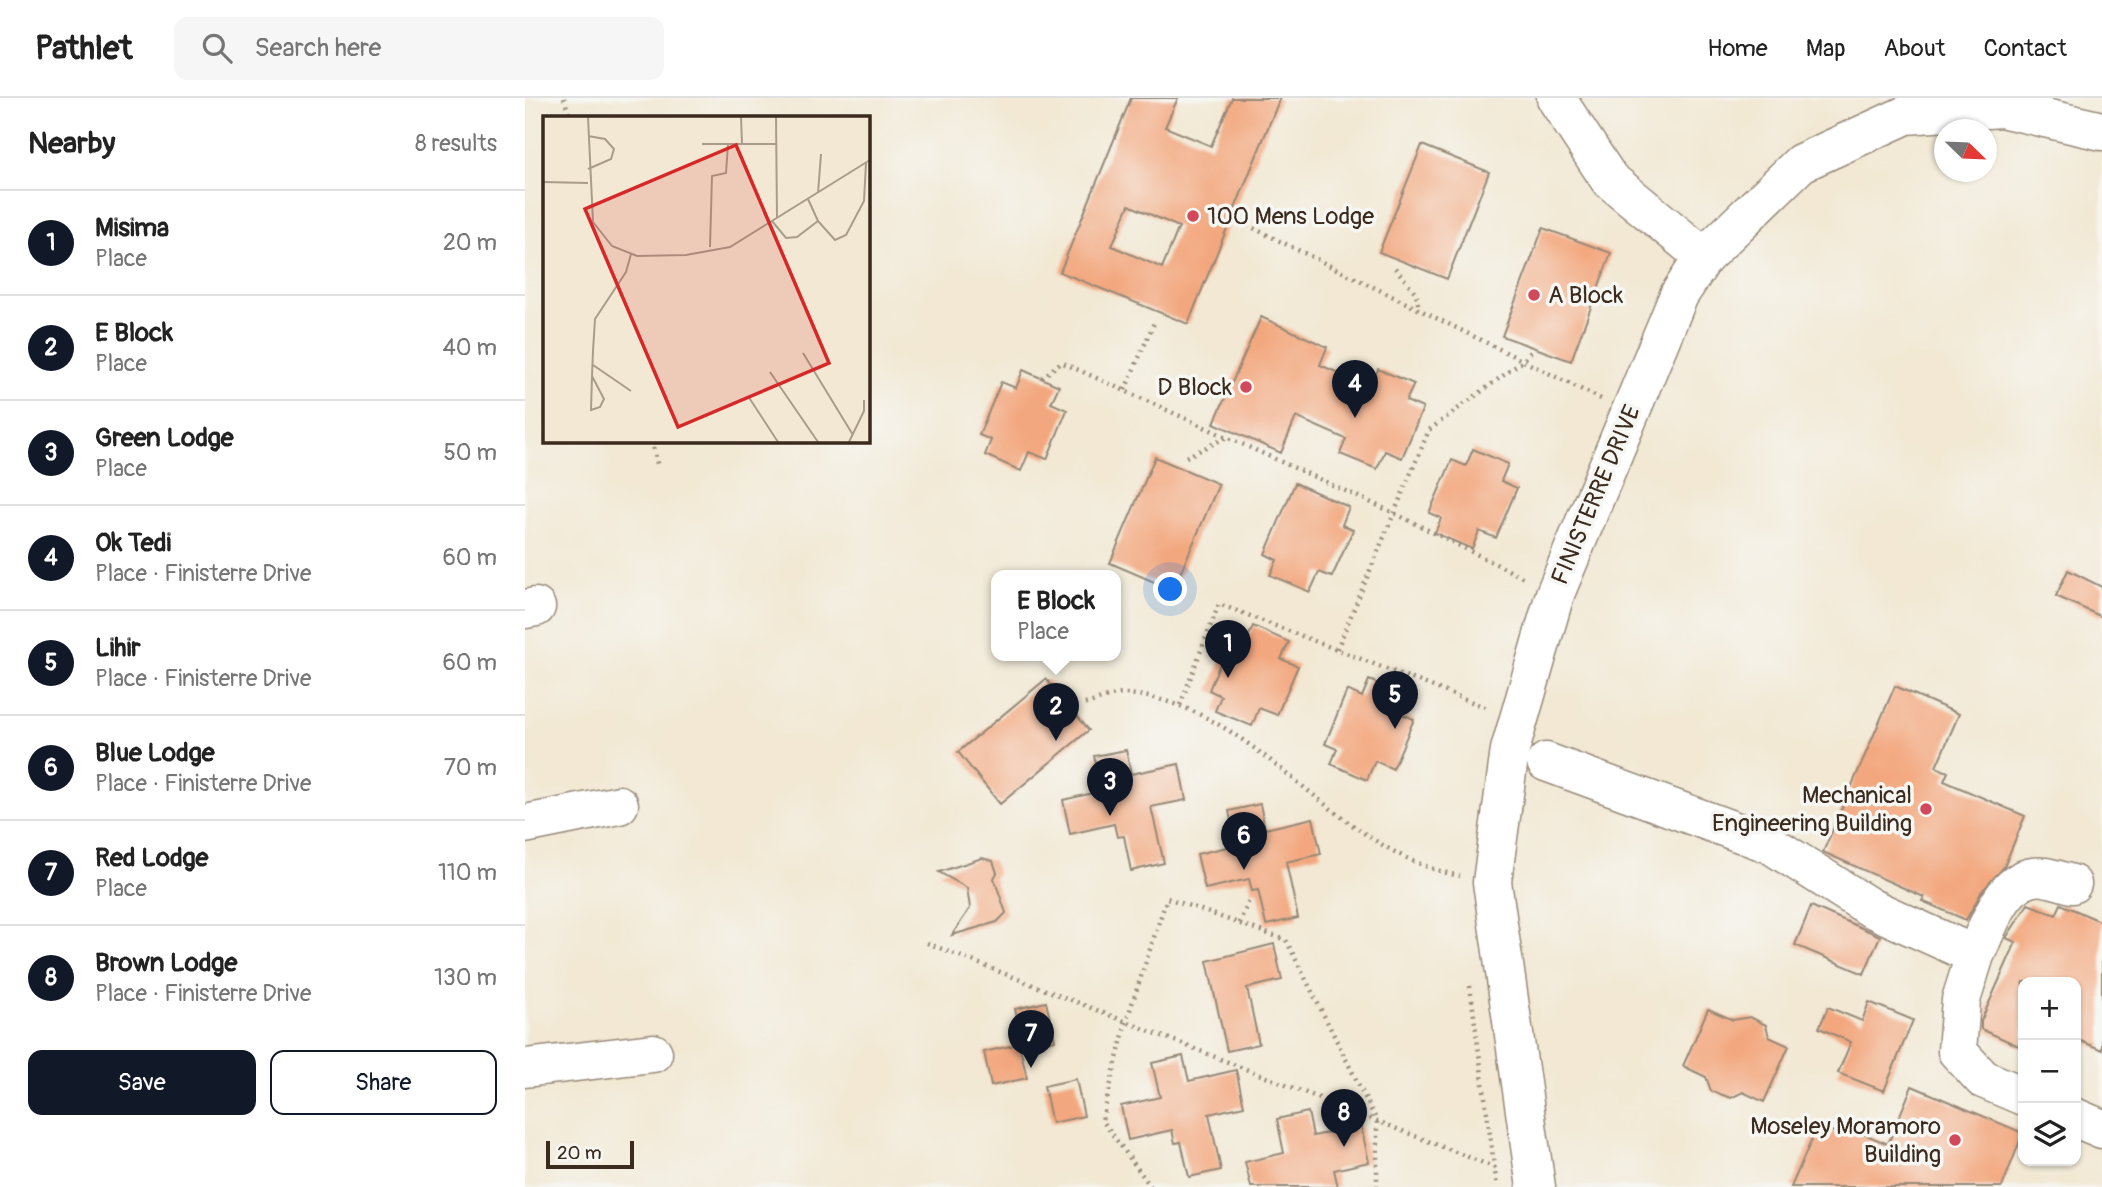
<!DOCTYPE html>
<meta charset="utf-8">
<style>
:root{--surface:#fff;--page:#f6f6f6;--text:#222;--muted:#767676;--line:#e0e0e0;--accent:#111827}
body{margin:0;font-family:Pangolin,sans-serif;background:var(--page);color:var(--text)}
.controls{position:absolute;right:21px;bottom:21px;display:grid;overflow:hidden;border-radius:14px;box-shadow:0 2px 5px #0004}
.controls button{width:63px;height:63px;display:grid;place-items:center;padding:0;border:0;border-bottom:2px solid var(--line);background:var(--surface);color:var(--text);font:35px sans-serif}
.compass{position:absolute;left:1409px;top:21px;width:63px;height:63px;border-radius:50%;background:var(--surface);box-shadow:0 2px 5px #0004;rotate:113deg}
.scale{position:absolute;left:21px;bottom:18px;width:88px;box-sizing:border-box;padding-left:7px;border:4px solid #3b2a1e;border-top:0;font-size:19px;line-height:24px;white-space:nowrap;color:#3b2a1e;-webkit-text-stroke:5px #f6f6f2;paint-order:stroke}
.you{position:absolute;left:646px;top:492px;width:24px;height:24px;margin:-18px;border:5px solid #fff;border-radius:50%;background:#1a73e8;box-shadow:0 0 0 10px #1a73e833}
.badge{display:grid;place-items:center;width:46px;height:46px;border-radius:50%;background:var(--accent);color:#fff;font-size:23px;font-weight:700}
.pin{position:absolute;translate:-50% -58px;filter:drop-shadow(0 2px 4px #0008)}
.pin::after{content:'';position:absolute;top:37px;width:24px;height:21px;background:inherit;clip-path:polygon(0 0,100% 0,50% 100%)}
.popup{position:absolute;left:466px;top:472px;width:130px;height:91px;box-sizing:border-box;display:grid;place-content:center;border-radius:14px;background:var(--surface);filter:drop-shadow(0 2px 5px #0005);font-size:23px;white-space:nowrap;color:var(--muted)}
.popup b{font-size:26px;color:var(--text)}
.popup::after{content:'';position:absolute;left:50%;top:100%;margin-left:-14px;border:14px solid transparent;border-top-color:var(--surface)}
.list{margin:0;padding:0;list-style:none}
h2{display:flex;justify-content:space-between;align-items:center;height:91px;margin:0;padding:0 28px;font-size:30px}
h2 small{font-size:23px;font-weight:400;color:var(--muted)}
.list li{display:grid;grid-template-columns:46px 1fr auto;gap:21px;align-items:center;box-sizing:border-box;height:105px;padding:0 28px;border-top:2px solid var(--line)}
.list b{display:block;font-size:26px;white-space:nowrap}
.list p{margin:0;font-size:23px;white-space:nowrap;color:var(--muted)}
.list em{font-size:23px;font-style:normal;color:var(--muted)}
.actions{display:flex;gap:14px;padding:21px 28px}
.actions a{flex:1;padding:16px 0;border:2px solid var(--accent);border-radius:14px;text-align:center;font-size:24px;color:var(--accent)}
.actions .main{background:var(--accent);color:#fff}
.icon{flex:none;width:38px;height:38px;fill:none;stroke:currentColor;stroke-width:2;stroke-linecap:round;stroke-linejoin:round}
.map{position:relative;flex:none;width:1577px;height:1089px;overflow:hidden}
header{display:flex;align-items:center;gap:42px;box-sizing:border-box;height:98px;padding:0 35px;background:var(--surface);border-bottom:2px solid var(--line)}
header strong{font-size:33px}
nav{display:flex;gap:38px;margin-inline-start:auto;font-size:24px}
.search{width:490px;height:63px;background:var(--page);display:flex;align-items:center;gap:18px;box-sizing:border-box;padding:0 24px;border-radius:14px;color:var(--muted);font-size:26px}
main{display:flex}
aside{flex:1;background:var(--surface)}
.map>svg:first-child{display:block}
</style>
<header>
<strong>Pathlet</strong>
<div class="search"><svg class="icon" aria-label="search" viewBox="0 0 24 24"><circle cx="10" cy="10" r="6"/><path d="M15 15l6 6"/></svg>Search here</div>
<nav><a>Home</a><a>Map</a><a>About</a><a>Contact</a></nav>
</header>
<main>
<aside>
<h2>Nearby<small>8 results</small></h2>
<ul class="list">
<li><span class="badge">1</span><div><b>Misima</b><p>Place</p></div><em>20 m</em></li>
<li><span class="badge">2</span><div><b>E Block</b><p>Place</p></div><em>40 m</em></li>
<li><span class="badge">3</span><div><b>Green Lodge</b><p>Place</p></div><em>50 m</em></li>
<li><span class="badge">4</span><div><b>Ok Tedi</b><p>Place · Finisterre Drive</p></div><em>60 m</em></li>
<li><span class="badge">5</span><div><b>Lihir</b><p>Place · Finisterre Drive</p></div><em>60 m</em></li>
<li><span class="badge">6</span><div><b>Blue Lodge</b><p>Place · Finisterre Drive</p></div><em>70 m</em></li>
<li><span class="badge">7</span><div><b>Red Lodge</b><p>Place</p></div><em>110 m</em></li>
<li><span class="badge">8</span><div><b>Brown Lodge</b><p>Place · Finisterre Drive</p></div><em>130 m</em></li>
</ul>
<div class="actions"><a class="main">Save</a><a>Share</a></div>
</aside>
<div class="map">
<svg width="1577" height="1089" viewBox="0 0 1577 1089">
<rect width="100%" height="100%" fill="#f6f6f2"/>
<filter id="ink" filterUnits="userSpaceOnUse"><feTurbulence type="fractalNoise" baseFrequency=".0143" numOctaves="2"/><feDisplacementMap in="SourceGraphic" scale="14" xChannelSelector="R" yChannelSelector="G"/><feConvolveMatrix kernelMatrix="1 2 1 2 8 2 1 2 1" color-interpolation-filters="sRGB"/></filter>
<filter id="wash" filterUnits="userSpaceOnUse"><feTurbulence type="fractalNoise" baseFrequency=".00686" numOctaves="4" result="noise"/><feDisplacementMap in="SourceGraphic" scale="28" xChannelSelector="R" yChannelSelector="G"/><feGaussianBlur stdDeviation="1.57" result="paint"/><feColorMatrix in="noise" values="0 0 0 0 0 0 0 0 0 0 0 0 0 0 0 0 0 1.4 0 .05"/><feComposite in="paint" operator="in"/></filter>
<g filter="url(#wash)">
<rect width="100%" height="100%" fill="#f2e8d3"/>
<g id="blocks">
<path fill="#f3a77e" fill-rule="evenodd" d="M606,0H653L640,29L686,48L707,0H755L663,226L535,174ZM604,107L654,129L637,170L587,148Z
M897,47L964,74L922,181L854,154Z
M1018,130L1086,155L1046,263L977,238Z
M736,219L802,249L795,267L846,289L853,271L889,286L881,303L898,310L877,360L860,353L852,371L815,356L821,341L771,319L756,355L689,325Z
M498,272L534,288L526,305L542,312L522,361L504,354L496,373L460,357L466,342L454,337L476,284L491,290Z
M948,351L983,366L976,383L992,390L971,440L954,433L947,451L910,435L916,420L904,415L927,362L941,368Z
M630,359L694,386L648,492L585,465Z
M770,385L824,409L817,427L828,432L807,479L794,474L785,494L745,477L752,462L740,456Z
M1543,472L1577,489V519L1531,498Z
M728,528L764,544L756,561L773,568L752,617L734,610L727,628L690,613L696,598L684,592L706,539L721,545Z
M521,581L564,632L475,706L433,654Z
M844,582L880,597L872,614L889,621L868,671L850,663L842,682L806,666L812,651L800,646L822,592L837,599Z
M1370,588L1434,616L1411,669L1423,674L1419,683L1500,718L1479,769L1457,793L1441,822L1397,803L1399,799L1298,754Z
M601,652L606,676L654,666L661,702L626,709L639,765L606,773L599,738L592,739L589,726L545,736L538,702L577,693L569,658Z
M735,706L740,731L788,720L796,756L761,764L773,820L741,827L733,792L727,793L724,781L680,791L672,756L711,747L704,713Z
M457,760L468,763L472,775L469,780L481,815L472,824L427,837L445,810L442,790L414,774Z
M1503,806L1531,817L1536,806L1577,824V952L1551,941V884H1498V950L1456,931V923L1491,844L1481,840Z
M1286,808L1355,838L1339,876L1270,847Z
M749,846L757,882L722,890L734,946L702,953L682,863Z
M521,904L530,942L499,950L490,911Z
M1344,904L1388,922L1359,993L1313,975L1326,944L1294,930L1303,909L1337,923Z
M1183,911L1208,922L1225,919L1241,927L1244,939L1264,948L1239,1004L1218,994L1206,1000L1186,993L1181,979L1158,968Z
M494,946L502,980L466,988L459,954Z
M658,958L664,983L711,972L719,1008L684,1016L696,1072L664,1079L656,1044L650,1045L647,1032L603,1042L596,1008L635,999L627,965Z
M551,981L559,1018L527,1025L519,988Z
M1387,988L1498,1035L1477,1089H1266L1293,1027L1313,1036L1317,1027L1363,1046Z
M783,1014L788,1038L836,1028L844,1064L809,1072L813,1089H726L720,1064L759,1055L752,1021Z"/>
</g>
</g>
<g filter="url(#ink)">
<use href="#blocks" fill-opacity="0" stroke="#968978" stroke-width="2"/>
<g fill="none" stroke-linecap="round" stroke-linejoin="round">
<g stroke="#968978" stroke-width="41">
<path id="minor" d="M1031,0L1084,81L1179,159
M0,511L11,509
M1021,664L1245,746L1346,810L1450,857L1436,902L1432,953L1458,981L1498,998
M0,726L94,707
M1450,857C1463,830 1479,773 1519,779C1529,780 1538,784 1547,786
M0,970L128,955
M1551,1020L1577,1031
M1011,1089L967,784L985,652L1030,496L1154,197L1179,159L1276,65L1381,17L1476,10L1577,33"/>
</g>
<path stroke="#968978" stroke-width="4.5" stroke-dasharray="2 5" stroke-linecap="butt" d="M39,0L45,19
M716,124L1076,301
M870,170L891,195L894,211
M517,280L536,264L869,415L1001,481
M600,292L629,225
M127,343L133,370
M661,359L702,339
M812,551L904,332L998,263L1009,250
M560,606C573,603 589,595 602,596C733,606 806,753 935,778
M655,607L694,506L965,611
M714,825L725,801
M402,845L971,1070
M945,888L972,1089
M626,1089L577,1022L601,924L642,800L761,842L852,1023V1089"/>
<use href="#minor" stroke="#fff" stroke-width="38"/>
</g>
</g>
<g fill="#d1495b" stroke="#f6f6f2" stroke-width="2.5">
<circle cx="668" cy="118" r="7"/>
<circle cx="1009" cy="197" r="7"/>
<circle cx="721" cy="289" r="7"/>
<circle cx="1401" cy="711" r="7"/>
<circle cx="1430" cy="1042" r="7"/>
</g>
<g text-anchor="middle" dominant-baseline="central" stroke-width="7" stroke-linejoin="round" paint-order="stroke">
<g font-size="24" fill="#3b2a1e" stroke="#f6f6f2" text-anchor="end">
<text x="682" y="118" text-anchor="start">100 Mens Lodge</text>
<text x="1023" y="197" text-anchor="start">A Block</text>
<text x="707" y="289">D Block</text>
<text x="1387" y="697">Mechanical<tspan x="1387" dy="28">Engineering Building</tspan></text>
<text x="1416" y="1028">Moseley Moramoro<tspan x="1416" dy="28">Building</tspan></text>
</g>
<g font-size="24" fill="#3b2a1e" stroke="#f6f6f2">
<text transform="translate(1071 397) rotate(-67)">FINISTERRE DRIVE</text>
</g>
</g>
<g transform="translate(18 18)">
<rect width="327" height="327" fill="#f2e8d3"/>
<path fill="none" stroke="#a99c8b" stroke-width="2" d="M45,1L50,106L69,130L94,140L143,139L187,131L327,44M198,1L199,28M233,1L234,102M45,20L62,23L71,33L68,43L45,53M159,28H185L183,57L169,60L167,131M182,28H233M0,66L45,67M275,77L278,38M229,105L243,122L254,121L275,105L265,83M275,105L292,124L303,119L321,85L323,47M260,237L310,319M50,249L88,275M227,256L275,326M49,260L61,283L57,291L48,294L49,260L50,235L52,203L83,156L88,138M205,280L235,326M306,326L321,295V284"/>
<path fill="#d62828" fill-opacity="0.15" stroke="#d62828" stroke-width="3.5" d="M193,29L286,247L135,311L42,93Z"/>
<rect width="327" height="327" fill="none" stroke="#3b2a1e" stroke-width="3.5"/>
</g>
</svg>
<div class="controls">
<button>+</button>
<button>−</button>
<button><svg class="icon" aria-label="layers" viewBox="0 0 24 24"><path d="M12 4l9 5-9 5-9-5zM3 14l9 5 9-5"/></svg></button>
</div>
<svg class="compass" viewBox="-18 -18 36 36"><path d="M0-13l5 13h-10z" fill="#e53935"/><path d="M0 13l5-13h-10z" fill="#767676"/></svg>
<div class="scale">20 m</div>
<div class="you"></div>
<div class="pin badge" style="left:703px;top:580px">1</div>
<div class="pin badge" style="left:531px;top:643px">2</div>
<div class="popup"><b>E Block</b>Place</div>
<div class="pin badge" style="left:585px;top:718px">3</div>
<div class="pin badge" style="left:830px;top:320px">4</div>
<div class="pin badge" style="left:870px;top:631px">5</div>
<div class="pin badge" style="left:719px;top:772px">6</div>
<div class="pin badge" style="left:506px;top:970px">7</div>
<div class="pin badge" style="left:819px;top:1049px">8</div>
</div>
</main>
